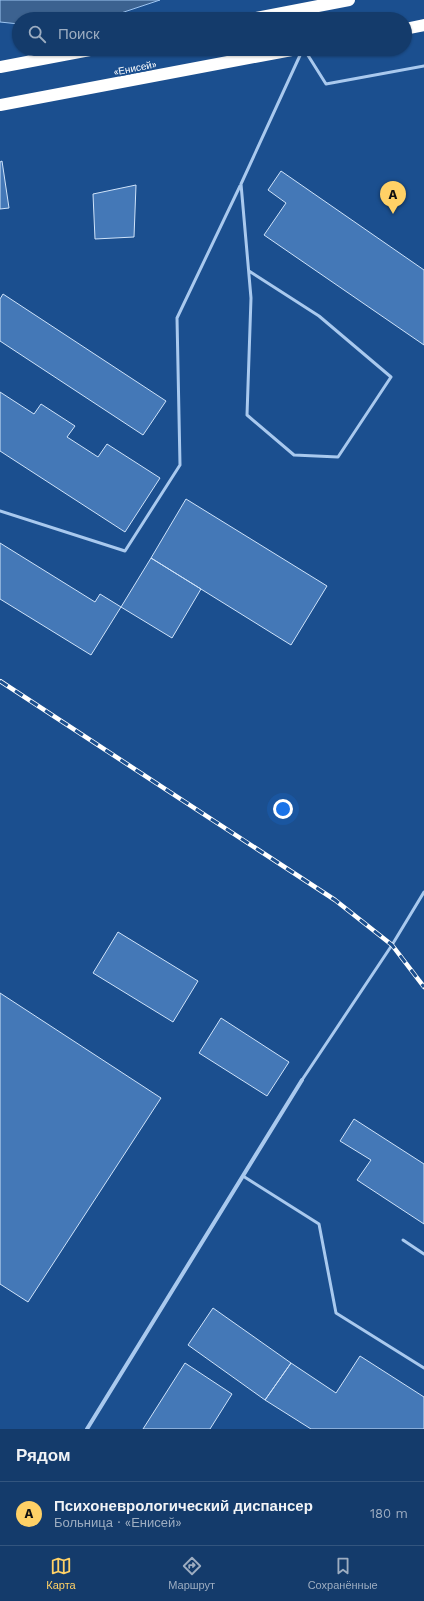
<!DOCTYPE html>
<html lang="ru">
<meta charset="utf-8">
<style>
:root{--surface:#143b6b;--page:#1d4271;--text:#f1f3f6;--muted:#9dadc1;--line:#33557e;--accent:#ffd166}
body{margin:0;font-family:"Work Sans",sans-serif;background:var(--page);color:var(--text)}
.you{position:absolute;left:283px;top:809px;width:14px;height:14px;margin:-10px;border:3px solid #fff;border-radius:50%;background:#1a73e8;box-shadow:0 0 0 6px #1a73e833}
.badge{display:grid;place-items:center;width:26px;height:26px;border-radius:50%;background:var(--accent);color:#111;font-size:13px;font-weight:700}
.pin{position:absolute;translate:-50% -33px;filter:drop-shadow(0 1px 2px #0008)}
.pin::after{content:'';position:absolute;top:21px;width:14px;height:12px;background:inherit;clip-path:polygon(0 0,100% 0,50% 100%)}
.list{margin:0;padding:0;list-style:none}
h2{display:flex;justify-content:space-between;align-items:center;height:52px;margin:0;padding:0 16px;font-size:17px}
h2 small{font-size:13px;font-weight:400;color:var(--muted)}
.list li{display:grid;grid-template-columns:26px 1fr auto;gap:12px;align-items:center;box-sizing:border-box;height:64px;padding:0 16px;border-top:1px solid var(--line)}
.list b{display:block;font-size:15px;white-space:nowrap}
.list p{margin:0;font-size:13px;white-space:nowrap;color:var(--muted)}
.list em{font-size:13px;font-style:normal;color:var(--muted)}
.icon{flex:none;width:22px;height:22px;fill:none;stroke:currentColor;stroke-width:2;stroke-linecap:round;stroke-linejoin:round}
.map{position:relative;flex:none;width:424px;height:1429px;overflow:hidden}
.search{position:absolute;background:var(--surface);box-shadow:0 1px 3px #0004;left:12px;right:12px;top:12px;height:44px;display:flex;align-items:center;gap:10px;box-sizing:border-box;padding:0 14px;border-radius:22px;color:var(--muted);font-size:15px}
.sheet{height:116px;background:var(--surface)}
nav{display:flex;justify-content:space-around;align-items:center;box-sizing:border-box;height:56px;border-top:1px solid var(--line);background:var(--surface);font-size:11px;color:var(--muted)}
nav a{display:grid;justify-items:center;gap:2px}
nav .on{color:var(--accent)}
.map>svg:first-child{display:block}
</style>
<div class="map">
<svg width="424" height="1429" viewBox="0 0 424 1429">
<rect width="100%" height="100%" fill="#1b4f8f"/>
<path fill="#3c6290" stroke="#9cc4f0" d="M0,0H160L121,13L92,19H19V24L0,22Z"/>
<path fill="#4478b7" stroke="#cfe3fa" d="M2,161L9,208L0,209V162Z
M281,171L424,270V345L264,235L286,203L268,190Z
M136,185L134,237L95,239L93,194Z
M3,294L166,401L143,435L0,341V299Z
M0,392L34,414L41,404L75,426L67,437L98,457L107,444L160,478L125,532L0,451Z
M186,499L327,586L291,645L151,558Z
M0,543L95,602L100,594L121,607L91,655L0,599Z
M151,558L201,589L172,638L121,607Z
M118,932L198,981L173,1022L93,973Z
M0,993L161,1098L28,1302L0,1284Z
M221,1018L289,1062L267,1096L199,1053Z
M354,1119L424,1164V1224L357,1180L371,1160L340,1141Z
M213,1308L291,1363L265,1400L188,1345Z
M360,1356L424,1397V1429H311L265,1400L291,1363L336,1393Z
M185,1363L232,1394L210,1429H143Z"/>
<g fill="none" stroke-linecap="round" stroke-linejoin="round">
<path stroke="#a9c9ee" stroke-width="3" d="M304,49L326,84L424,66
M249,271L319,316L391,377L338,457L294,455L247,415L251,298L241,184L302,51
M0,511L125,551L180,465L177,318L240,186
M302,1080L392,945L424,892
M243,1176L319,1224L336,1313L424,1368
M403,1240L424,1254"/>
<path stroke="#a9c9ee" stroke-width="4" d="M87,1429L302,1080"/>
<path stroke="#fff" stroke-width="12" d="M251,19L349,0
M405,29L424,25
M0,67L95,49
M0,105L297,49"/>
<g stroke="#fff" stroke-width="4.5">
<path id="rail" d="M0,681L335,900L392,945L424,987"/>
</g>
<use href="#rail" stroke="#1b4f8f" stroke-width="3" stroke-dasharray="9" stroke-linecap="butt"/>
</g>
<g text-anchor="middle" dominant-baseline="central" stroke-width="3.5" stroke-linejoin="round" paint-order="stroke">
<g font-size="10" fill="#fff" stroke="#1b4f8f">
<text transform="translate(135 68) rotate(-11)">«Енисей»</text>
</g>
</g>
</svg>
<div class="you"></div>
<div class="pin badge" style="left:393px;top:214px">A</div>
<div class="search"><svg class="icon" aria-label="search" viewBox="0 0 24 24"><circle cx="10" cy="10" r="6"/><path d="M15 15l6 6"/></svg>Поиск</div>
</div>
<section class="sheet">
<h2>Рядом<small></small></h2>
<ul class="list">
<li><span class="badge">A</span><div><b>Психоневрологический диспансер</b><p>Больница · «Енисей»</p></div><em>180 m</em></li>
</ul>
</section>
<nav>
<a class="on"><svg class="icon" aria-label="map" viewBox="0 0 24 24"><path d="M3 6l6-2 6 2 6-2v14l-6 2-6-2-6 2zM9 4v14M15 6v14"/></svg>Карта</a>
<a><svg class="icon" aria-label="directions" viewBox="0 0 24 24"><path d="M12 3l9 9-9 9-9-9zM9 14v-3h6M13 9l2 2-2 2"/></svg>Маршрут</a>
<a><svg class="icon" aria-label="saved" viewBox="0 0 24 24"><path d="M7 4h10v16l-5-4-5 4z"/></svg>Сохранённые</a>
</nav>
